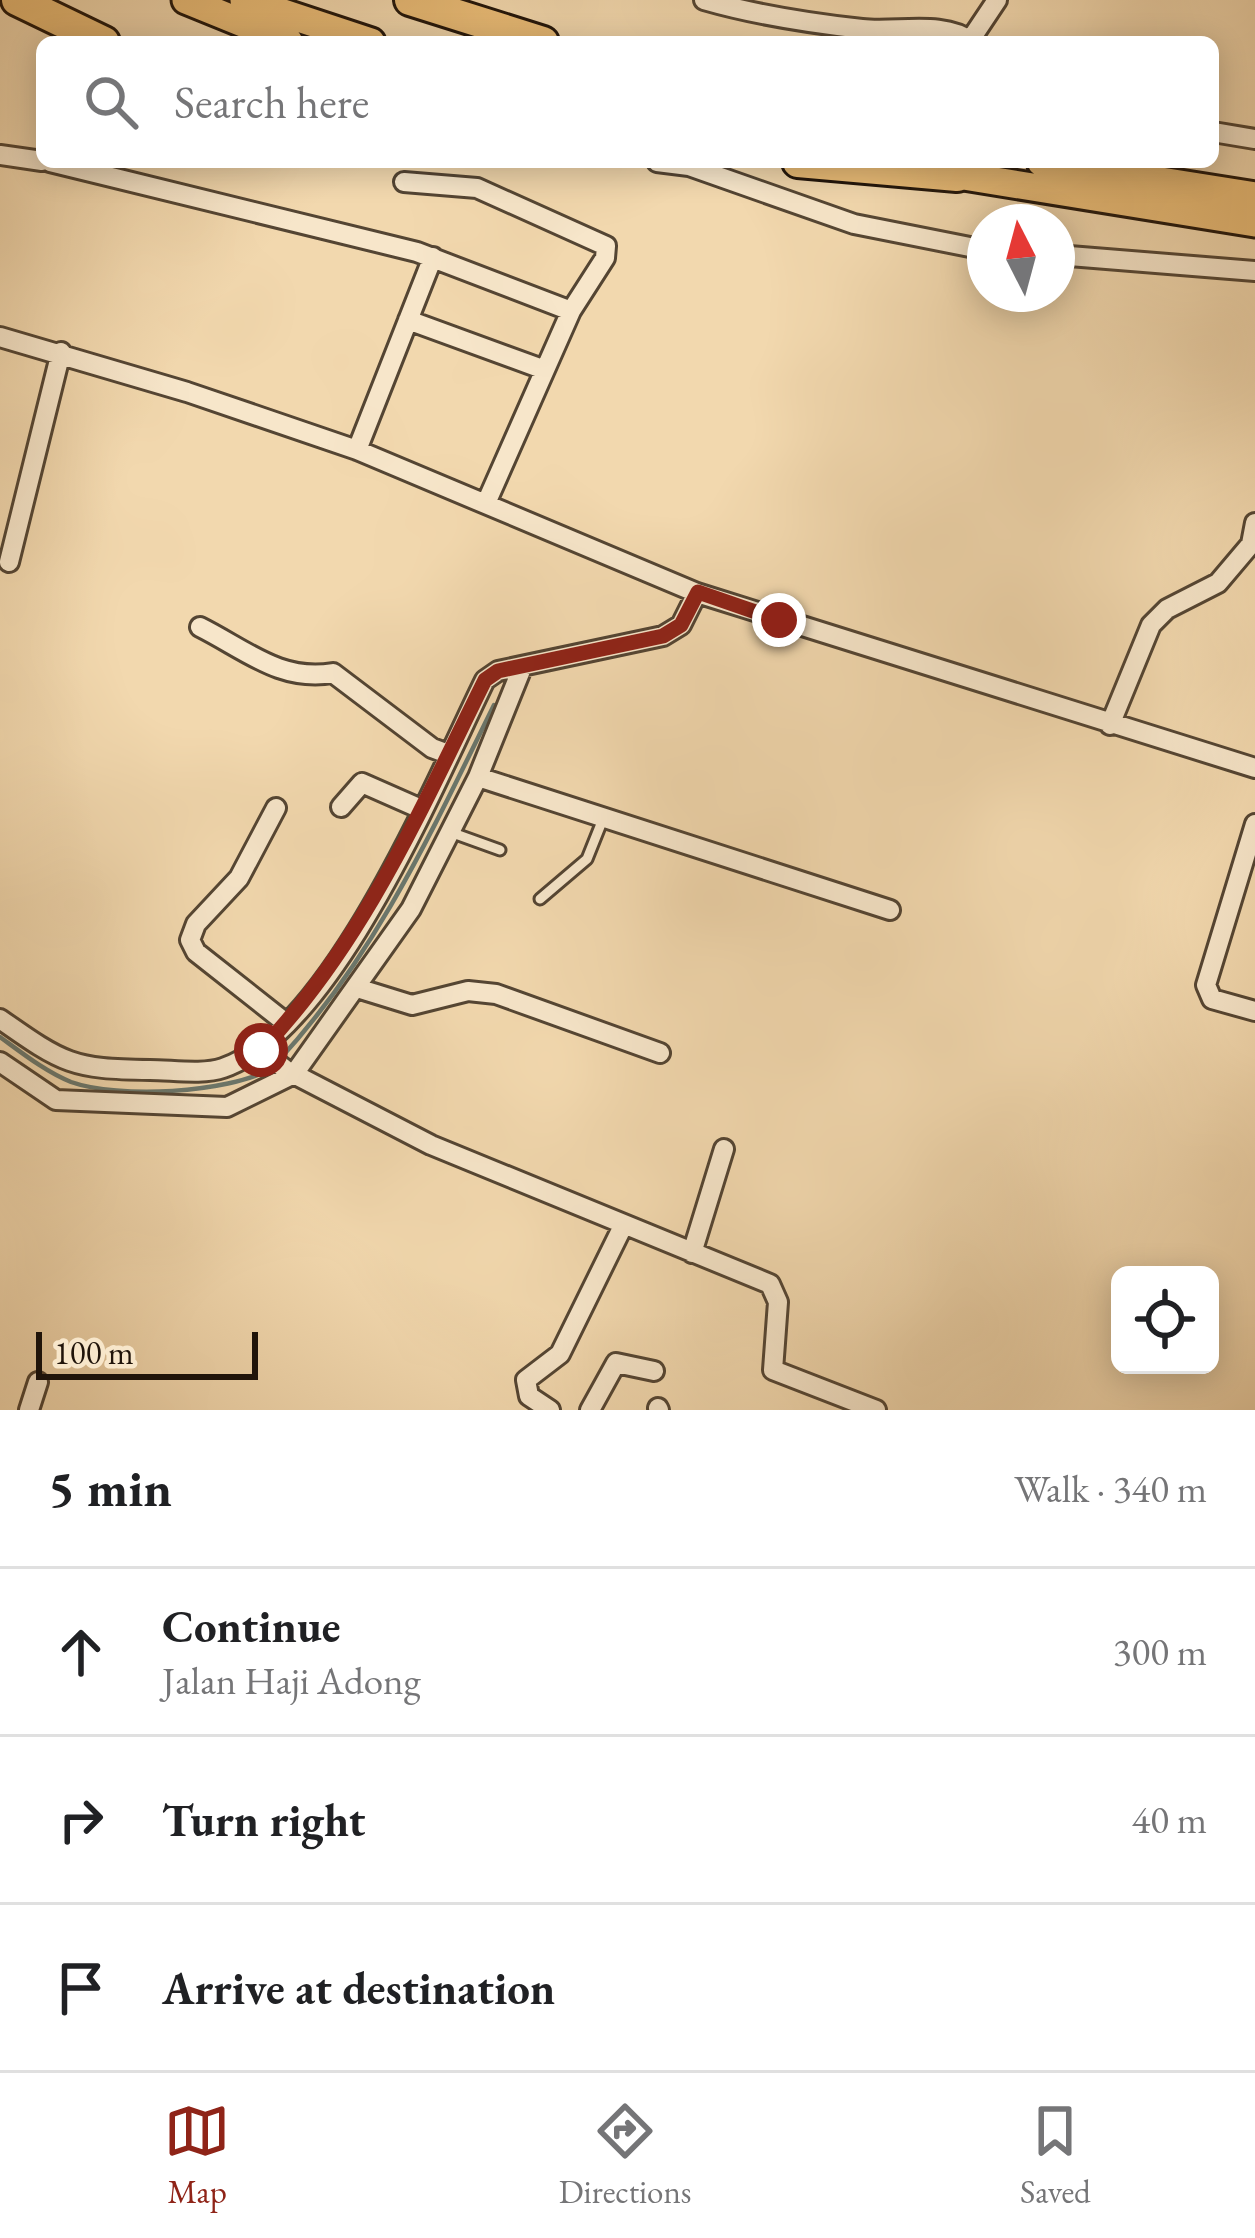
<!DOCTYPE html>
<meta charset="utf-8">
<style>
:root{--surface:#fff;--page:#f2f2f2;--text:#202124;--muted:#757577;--line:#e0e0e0;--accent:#8f2418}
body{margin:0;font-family:"EB Garamond",serif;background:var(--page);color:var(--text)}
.controls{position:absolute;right:36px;bottom:36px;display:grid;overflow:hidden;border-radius:18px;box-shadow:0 6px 30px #0003}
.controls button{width:108px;height:108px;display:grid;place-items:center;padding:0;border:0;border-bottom:3px solid var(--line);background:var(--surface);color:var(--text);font:60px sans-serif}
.compass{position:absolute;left:967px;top:204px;width:108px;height:108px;border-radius:50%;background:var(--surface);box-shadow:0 6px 30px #0003;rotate:354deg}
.scale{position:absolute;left:36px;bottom:30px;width:222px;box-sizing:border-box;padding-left:12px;border:6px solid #20140a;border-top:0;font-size:33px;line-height:42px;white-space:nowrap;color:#20140a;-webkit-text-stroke:9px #f7e6ca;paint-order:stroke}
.stop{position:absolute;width:36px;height:36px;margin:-27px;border:9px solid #8f2418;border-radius:50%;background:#fff}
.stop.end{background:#8f2418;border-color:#fff;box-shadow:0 3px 12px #0008}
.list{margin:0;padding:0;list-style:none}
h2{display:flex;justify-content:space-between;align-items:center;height:156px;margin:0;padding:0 48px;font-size:51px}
h2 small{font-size:39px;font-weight:400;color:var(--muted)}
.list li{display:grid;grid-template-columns:78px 1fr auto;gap:36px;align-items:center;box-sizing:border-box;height:168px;padding:0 48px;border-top:3px solid var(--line)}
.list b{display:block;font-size:45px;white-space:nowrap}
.list p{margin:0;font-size:39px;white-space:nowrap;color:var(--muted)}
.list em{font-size:39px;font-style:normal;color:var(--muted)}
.icon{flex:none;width:66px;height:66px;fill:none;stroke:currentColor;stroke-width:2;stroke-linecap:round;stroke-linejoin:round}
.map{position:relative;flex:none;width:1255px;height:1410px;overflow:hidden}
.search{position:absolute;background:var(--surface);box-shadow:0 6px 30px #0003;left:36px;right:36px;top:36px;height:132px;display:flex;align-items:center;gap:30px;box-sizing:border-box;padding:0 42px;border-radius:18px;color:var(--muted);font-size:45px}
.sheet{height:660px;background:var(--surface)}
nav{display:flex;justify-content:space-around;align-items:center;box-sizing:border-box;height:168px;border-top:3px solid var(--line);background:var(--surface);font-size:33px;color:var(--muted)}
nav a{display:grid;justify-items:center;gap:6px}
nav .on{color:var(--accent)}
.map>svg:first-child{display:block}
</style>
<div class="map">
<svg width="1255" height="1410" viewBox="0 0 1255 1410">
<rect width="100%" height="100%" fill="#f2d8ae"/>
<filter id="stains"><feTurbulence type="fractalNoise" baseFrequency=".00167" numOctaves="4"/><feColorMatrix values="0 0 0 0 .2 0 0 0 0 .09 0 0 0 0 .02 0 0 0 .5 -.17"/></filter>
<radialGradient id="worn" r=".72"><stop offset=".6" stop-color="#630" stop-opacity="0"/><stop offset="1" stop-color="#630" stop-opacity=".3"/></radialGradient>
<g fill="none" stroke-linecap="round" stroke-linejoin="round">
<path stroke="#6a776d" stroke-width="4.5" d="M0,1037C22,1053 46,1072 71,1082C119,1099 227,1093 271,1069
M279,1060C375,956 432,831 494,705"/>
<g stroke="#544533" stroke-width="15">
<path id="service" d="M450,832L500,850
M540,899L587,859L603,819"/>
</g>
<g stroke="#544533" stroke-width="24">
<path id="minor" d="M704,0C756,15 808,23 862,29C897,33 944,20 972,42
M971,39L997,0
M1213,132L1255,139
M0,155L42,161
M50,162L417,252L571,311
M657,162L689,166L854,224L985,250
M404,182L477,188L606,246L605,258L571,311L487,501
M1057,255L1255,271
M408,320L545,370
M0,337L187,392L357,450L697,593L1255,768
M357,450L433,257
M9,562L61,352
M200,627C246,650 280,682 333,673L432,748L448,754
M1110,725L1151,625L1167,609L1218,583L1251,544L1255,523
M478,777L890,910
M341,807L362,783L421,809
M276,808L239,878L196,924L190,940L196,952L286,1023
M1255,824L1206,985L1212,999L1255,1011
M357,988L412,1005L468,991L496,994L660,1053
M0,1019C64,1064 72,1069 150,1070C172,1070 203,1075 223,1068C333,1031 435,782 485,680L498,671L663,636L681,625L697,593
M261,1050L286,1070L431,1145L770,1284L778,1302L773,1370L876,1410
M0,1062L56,1100L227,1107L294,1074L411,909L478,777L522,668
M692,1253L724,1149
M658,1408L659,1410
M29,1410L38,1382
M550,1410L529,1396L526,1380L560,1354L623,1226
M590,1410L616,1363L654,1371"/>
</g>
<g stroke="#20140a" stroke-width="33">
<path id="primary" d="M186,0L289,42
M244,0L371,42
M1041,162L1255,196
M939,172L1255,223"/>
</g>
<g stroke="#20140a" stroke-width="36">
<path id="trunk" d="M17,0L104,42
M410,0L543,42
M798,162L957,176"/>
</g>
<use href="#service" stroke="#f7e6ca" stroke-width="9"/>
<use href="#minor" stroke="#f7e6ca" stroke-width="18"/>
<use href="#primary" stroke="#e9bc77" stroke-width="27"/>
<use href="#trunk" stroke="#e9bc77" stroke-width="30"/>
</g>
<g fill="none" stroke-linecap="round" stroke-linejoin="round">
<path stroke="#8f2418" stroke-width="15" d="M261,1050C363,943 420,811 485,680L498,671L663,636L681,625L698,592L779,620"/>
</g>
<rect width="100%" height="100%" filter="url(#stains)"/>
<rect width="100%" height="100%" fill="url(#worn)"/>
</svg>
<div class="controls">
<button><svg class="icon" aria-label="locate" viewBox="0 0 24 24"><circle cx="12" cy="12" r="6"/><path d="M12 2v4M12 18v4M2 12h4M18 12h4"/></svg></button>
</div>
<svg class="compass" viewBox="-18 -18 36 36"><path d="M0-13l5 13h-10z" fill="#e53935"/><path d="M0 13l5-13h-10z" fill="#757577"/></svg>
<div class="scale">100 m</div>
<div class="stop" style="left:261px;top:1050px"></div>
<div class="stop end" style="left:779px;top:620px"></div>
<div class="search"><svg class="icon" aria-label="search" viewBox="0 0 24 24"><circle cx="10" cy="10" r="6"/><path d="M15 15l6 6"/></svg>Search here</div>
</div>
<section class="sheet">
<h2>5 min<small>Walk · 340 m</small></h2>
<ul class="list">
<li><svg class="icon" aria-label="ahead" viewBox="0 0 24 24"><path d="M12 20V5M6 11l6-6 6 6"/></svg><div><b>Continue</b><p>Jalan Haji Adong</p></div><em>300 m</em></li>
<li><svg class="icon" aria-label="right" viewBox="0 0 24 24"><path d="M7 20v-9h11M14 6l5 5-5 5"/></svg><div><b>Turn right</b></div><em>40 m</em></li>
<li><svg class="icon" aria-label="arrive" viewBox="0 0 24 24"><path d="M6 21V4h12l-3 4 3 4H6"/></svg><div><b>Arrive at destination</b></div></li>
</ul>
</section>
<nav>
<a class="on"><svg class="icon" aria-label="map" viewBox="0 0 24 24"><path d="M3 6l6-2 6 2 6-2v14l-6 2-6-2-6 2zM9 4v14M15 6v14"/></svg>Map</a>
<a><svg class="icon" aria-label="directions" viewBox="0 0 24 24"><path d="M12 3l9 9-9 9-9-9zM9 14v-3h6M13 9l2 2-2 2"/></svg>Directions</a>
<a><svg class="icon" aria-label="saved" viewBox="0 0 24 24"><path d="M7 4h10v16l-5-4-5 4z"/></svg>Saved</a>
</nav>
